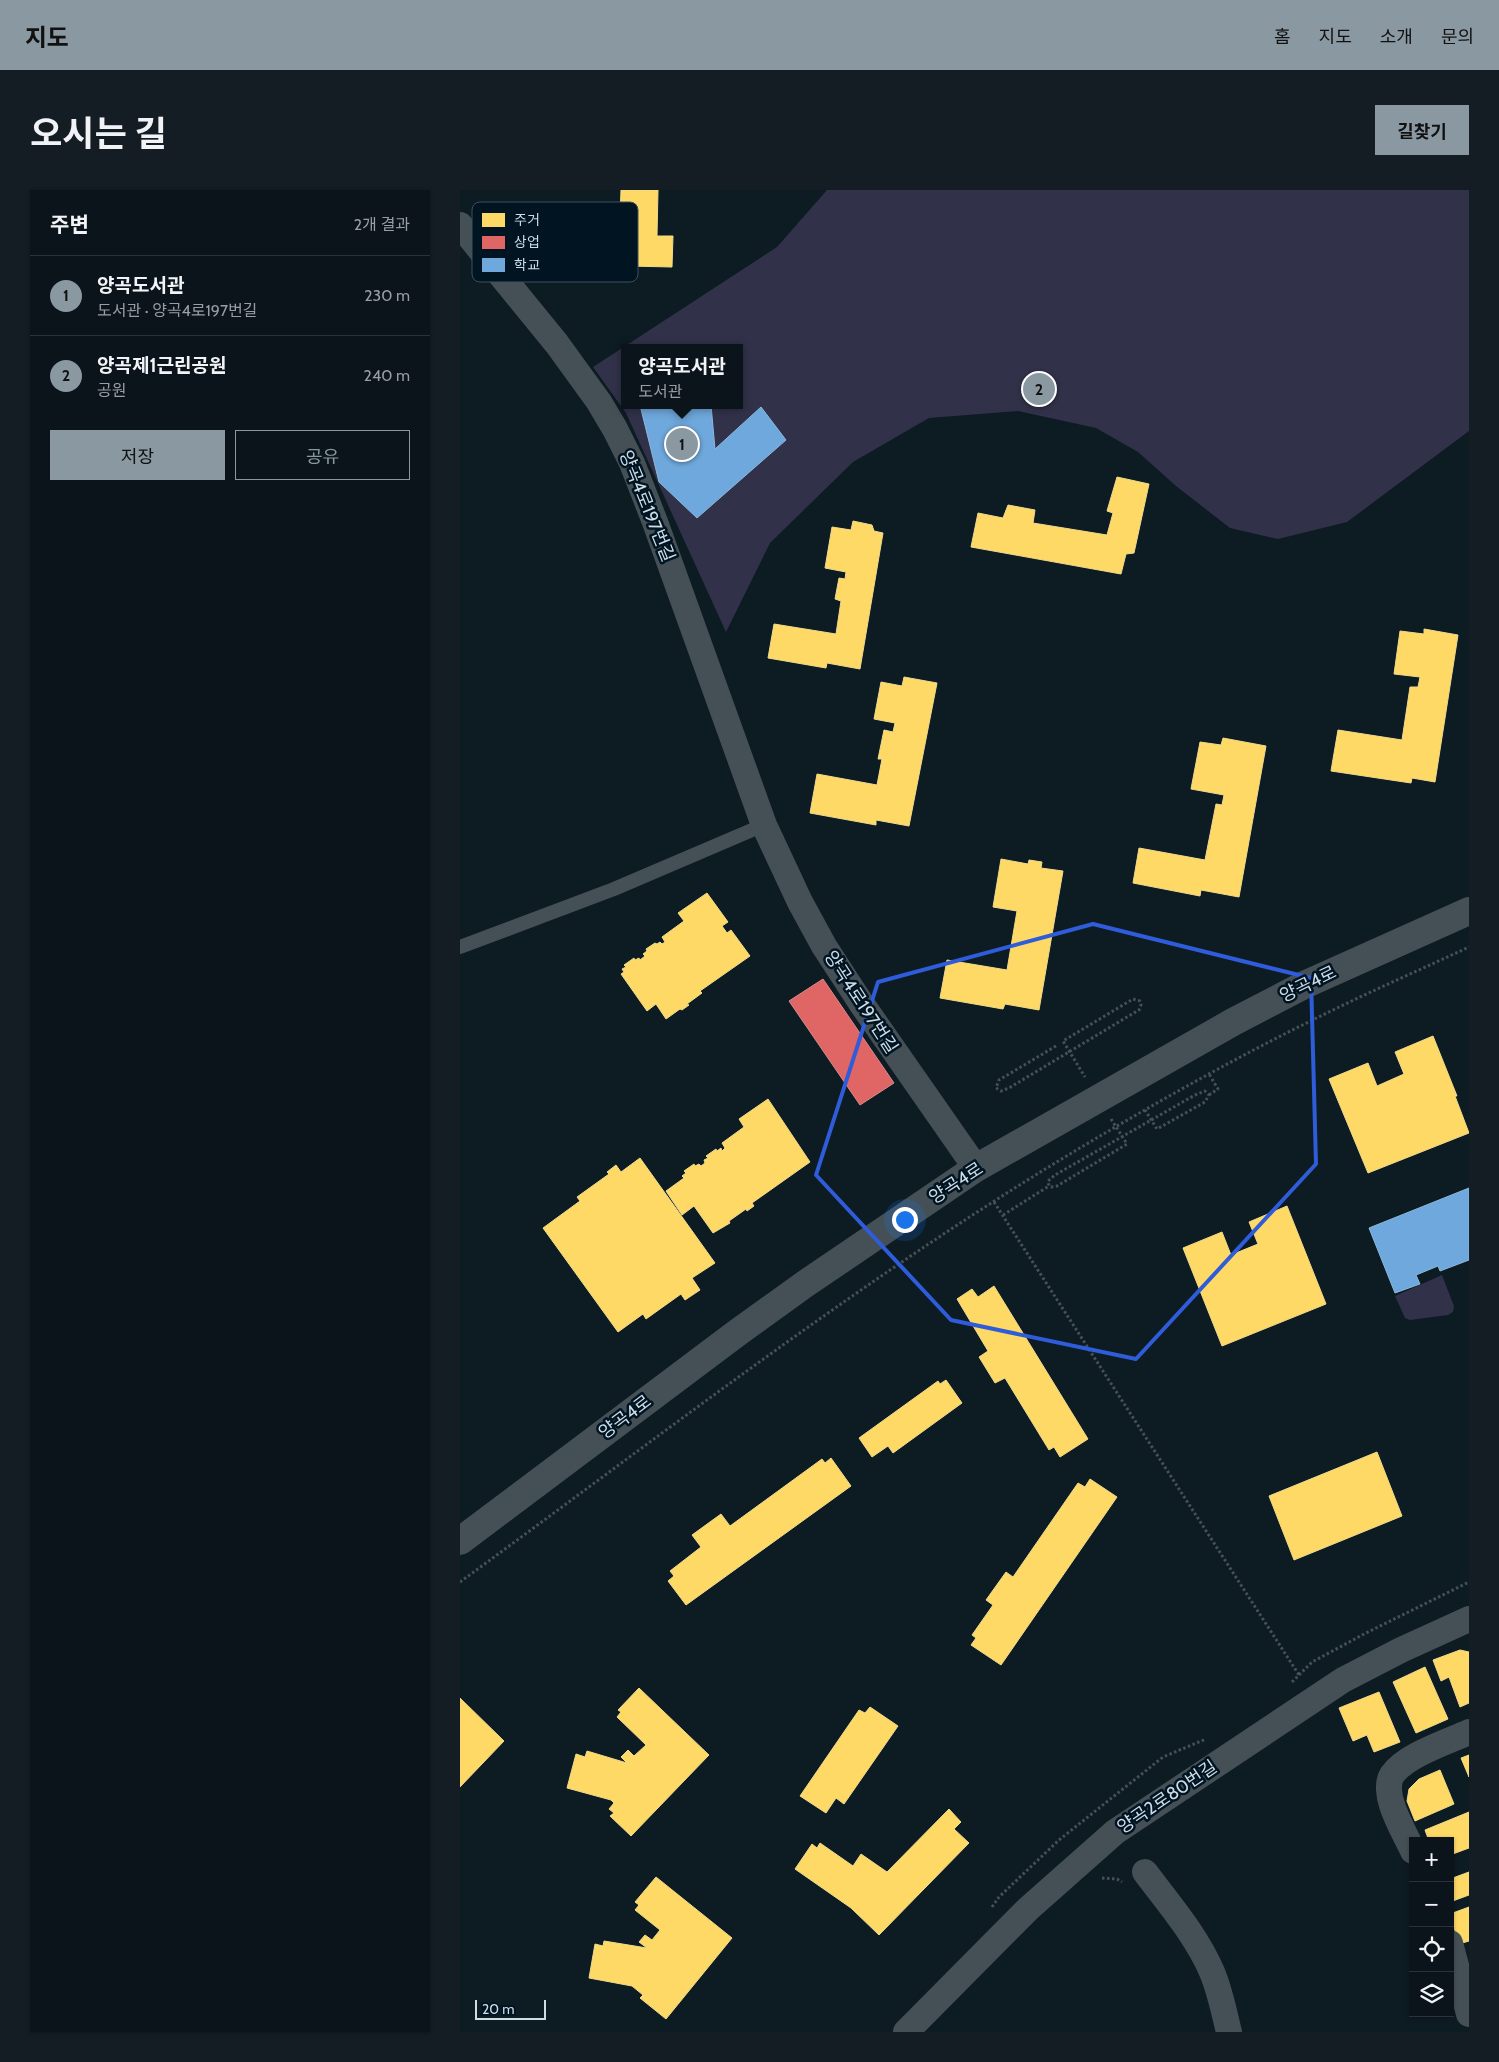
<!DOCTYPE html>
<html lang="ko">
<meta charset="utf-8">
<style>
:root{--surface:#0a141a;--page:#131d23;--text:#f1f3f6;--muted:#999ea2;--line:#2a3339;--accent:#8a98a2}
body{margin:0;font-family:Cabin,"Noto Sans KR",sans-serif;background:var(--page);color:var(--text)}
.controls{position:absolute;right:15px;bottom:15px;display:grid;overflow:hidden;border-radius:0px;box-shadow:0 1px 4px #0004}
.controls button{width:45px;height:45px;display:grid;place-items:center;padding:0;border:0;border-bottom:1px solid var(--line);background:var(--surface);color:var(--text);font:25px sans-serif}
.scale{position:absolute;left:15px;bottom:12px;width:71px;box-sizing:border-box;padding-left:5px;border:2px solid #cddce6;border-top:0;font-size:14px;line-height:18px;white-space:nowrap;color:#cddce6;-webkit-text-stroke:4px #001422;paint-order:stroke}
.you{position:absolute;left:444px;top:1029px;width:18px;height:18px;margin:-12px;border:4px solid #fff;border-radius:50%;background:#1a73e8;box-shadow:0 0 0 8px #1a73e833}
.badge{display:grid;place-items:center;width:32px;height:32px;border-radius:50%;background:var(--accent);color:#111;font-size:16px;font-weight:700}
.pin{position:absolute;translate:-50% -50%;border:2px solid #fff;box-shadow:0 1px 5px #0006}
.popup{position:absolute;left:161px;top:154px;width:122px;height:65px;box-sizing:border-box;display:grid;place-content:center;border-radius:0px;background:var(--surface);filter:drop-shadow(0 1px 4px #0005);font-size:16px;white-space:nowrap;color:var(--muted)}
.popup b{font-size:19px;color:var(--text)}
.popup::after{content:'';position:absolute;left:50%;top:100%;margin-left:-10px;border:10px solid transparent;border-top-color:var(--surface)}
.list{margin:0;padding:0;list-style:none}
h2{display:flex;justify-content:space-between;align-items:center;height:65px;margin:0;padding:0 20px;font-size:21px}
h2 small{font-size:16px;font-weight:400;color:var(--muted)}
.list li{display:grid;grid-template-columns:32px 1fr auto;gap:15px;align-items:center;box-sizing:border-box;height:80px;padding:0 20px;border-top:1px solid var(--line)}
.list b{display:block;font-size:19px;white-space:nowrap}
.list p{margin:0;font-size:16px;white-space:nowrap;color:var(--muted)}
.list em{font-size:16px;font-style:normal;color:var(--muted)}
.actions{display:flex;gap:10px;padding:15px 20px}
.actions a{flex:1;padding:11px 0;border:1px solid var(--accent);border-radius:0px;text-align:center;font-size:18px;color:var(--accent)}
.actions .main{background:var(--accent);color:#111}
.icon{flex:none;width:28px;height:28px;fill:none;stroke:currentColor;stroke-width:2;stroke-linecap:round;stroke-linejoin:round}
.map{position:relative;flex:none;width:1009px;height:1842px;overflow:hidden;border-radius:0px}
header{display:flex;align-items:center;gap:30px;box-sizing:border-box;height:70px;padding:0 25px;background:var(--accent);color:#111}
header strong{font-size:24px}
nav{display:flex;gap:28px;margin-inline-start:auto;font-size:18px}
.intro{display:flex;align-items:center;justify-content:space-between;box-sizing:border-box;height:120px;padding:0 30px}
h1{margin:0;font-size:35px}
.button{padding:12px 22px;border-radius:0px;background:var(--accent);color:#111;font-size:18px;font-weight:700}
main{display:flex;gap:30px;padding:0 30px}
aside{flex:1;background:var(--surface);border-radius:0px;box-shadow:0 1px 4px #0004}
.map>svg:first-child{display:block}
</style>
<header>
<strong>지도</strong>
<nav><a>홈</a><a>지도</a><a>소개</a><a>문의</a></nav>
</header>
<div class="intro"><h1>오시는 길</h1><a class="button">길찾기</a></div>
<main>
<aside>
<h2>주변<small>2개 결과</small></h2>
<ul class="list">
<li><span class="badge">1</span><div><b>양곡도서관</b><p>도서관 · 양곡4로197번길</p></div><em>230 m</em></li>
<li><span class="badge">2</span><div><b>양곡제1근린공원</b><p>공원</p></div><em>240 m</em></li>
</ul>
<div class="actions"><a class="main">저장</a><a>공유</a></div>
</aside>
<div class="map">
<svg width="1009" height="1842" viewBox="0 0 1009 1842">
<rect width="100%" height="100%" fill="#0d1b23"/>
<path fill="#31314a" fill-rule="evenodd" d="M367,0H1009V241L887,332L818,349L770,338L716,296L678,262L636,238L558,221L469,228L393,272L310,353L266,442L166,223L133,177L317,57ZM164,158H280V215H164Z
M982,1085L994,1116L993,1122L988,1125L950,1130L945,1128L935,1106Z"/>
<path fill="#ffd966" stroke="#f0da8c" d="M161,0H198L197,46H213L212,77L124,75V48H149V26H160Z
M657,287L689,294L674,363L666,364L661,384L511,357L518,323L543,328L548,315L575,320L573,333L647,345L653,323L647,321Z
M393,331L412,335L414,341L423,343L400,479L367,473L366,478L308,468L314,434L376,444L381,411L375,409L379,388L385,389L386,382L365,378L372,337L391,340Z
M964,439L998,445L975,592L952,588L951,593L871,581L878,540L942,550L950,497H958L960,487L934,484L940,441L964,444Z
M444,487L477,493L449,636L416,630V635L350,623L357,584L417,595L422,569H418L424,540L433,542L435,533L414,529L421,492L442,496Z
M763,548L806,556L779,707L741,700L740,706L673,693L679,658L745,670L756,614L762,615L764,605L731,599L740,552L761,555Z
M541,669L568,674L569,670L582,672L581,678L603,681L579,820L545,814L543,819L480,808L487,770L547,780L557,721L533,717Z
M247,703L268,732L262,736L267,743L271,740L290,766L240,801L242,803L227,814L229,815L222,820L220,819L206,829L196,814L187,821L161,784L164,782L162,779L166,777L164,775L174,768L175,770L179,768L180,770L185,766L183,764L187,761L186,759L195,753L197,754L200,752L202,754L205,752L202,747L224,731L218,723Z
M973,846L997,906H995L1009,943L908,983L869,889L908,873L917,896L944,884L935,862Z
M308,909L350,972L292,1013L294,1016L287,1021L286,1019L269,1031L270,1033L253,1043L234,1016L222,1025L206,1001L224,988L222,986L226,983L224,981L234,974L235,976L239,974L241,976L245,973L244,970L248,968L246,966L256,959L257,961L261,958L262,961L265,958L262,953L284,937L279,929Z
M180,968L255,1073L232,1088L240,1100L225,1110L221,1104L186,1129L183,1124L158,1142L83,1038L120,1011L117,1007L149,984L147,982L156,975L161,982Z
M827,1016L866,1114L762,1156L723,1058L762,1042L771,1065L798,1054L789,1032Z
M534,1096L628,1249L600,1267L594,1257L589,1260L545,1188L535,1193L519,1167L528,1161L497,1109L512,1099L518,1107Z
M486,1190L502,1213L433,1263L428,1256L412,1267L399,1248L478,1191L480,1194Z
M917,1262L942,1326L834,1370L809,1306Z
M371,1268L391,1296L226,1415L208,1391L214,1386L210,1381L241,1357L232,1345L261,1324L270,1336L362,1269L365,1273Z
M630,1289L657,1307L541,1475L511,1455L516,1448L512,1445L533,1415L526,1410L546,1382L553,1387L618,1293L625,1297Z
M1000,1460L1009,1462V1513L1000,1517L989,1487L981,1491L973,1470Z
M965,1477L988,1529L956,1543L933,1492Z
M179,1498L249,1565L171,1646L150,1626L154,1623L149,1619L154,1613L151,1610L107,1598L116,1564L125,1567L127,1561L167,1573L161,1567L168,1560L174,1566L186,1555L157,1527L161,1522L158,1520Z
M919,1502L940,1552L914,1562L907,1545L893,1551L879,1518Z
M0,1508L44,1551L0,1597Z
M410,1517L438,1536L384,1614L376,1608L366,1623L340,1606L399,1520L405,1523Z
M1009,1565V1587L1001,1568Z
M980,1580L994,1614L955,1631L947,1611L949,1599L959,1589Z
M489,1619L501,1632L494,1639L509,1653L419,1745L391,1718L335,1679L352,1654L357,1658L360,1653L393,1676L401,1664L427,1682Z
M1009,1622V1658L990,1665V1651H969L965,1640Z
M1009,1682V1705L990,1712V1689Z
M196,1687L272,1748L206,1829L180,1808L183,1805L172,1796L129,1788L135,1754L143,1756L144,1751L187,1758L179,1752L185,1745L192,1750L200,1740L175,1720L179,1715L175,1712Z
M1009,1717V1751L999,1754L990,1724Z"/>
<path fill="#e06666" stroke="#da898c" d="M363,789L434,893L400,915L329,811Z"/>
<path fill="#6fa8dc" stroke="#8bb8df" d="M180,215H251L255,259L301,217L326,250L237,328L199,292Z
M1009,998V1070L980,1081L978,1076L956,1085L960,1094L935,1103L909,1038Z"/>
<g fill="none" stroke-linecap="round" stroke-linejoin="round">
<path stroke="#475055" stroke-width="3" stroke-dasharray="2.5 2.5" stroke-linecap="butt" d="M596,856L539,890L536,898L541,901L549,898L672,824L679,820L681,815L680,811L673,809L603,851L625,887
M749,905L758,899L749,884
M651,929L667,954L597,996L591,997L589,996L588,991L595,985L735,905L745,901L749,905L745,912L697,939L685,920
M534,1012L839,1485
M543,1025L589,996
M0,1392C207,1241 409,1083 630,952C709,905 790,860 873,820C918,798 964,778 1009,757
M832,1492L852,1472L906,1443L1009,1392
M642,1688L657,1689L662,1692
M532,1717L539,1707L599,1650L703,1567L746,1549"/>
<path stroke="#455056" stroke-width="14" d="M0,757L154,699L304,635"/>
<path stroke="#455056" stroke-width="26" d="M0,35L97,154L139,212L155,239L172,273L195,332L304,635L340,712L364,756L401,813L516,978
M953,1661C946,1646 937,1631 932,1615C929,1606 927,1593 932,1585C946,1565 987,1552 1009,1542
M685,1682C709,1714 736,1745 752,1782C760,1801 764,1822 769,1842
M990,1753L1009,1824
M446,1842L568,1719L655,1642L883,1490L941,1460L1009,1429"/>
<path stroke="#455056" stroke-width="28" d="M0,1351L277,1143L345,1094L516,978L773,832L844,795L1009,721"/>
</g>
<path fill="none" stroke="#2f5cd9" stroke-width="4" stroke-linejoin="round" d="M633,734L851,788L856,974L676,1169L491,1130L356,985L418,792Z"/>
<g text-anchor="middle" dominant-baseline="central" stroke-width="5" stroke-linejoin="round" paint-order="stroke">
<g font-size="18" fill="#cddce6" stroke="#001422">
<text transform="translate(187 316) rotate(68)">양곡4로197번길</text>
<text transform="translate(848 794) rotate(-26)">양곡4로</text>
<text transform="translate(401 812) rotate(57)">양곡4로197번길</text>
<text transform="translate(496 993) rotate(-33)">양곡4로</text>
<text transform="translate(165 1227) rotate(-37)">양곡4로</text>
<text transform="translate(707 1607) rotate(-34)">양곡2로80번길</text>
</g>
</g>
<rect x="12" y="12" width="166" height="80" rx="8" fill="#001422" stroke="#3e505d" stroke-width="1"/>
<rect x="22" y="23" width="23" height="14" fill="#ffd966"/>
<rect x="22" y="46" width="23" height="13" fill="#e06666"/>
<rect x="22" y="68" width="23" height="14" fill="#6fa8dc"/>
<g font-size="14" fill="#cddce6">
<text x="54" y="35">주거</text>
<text x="54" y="57">상업</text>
<text x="54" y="80">학교</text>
</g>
</svg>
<div class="controls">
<button>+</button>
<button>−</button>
<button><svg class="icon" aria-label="locate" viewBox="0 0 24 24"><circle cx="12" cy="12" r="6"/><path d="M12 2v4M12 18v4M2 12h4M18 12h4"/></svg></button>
<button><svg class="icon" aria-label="layers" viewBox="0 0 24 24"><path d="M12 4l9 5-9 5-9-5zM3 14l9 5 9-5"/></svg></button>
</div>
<div class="scale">20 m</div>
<div class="you"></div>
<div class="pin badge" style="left:222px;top:254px">1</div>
<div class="popup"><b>양곡도서관</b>도서관</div>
<div class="pin badge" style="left:579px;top:199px">2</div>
</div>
</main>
